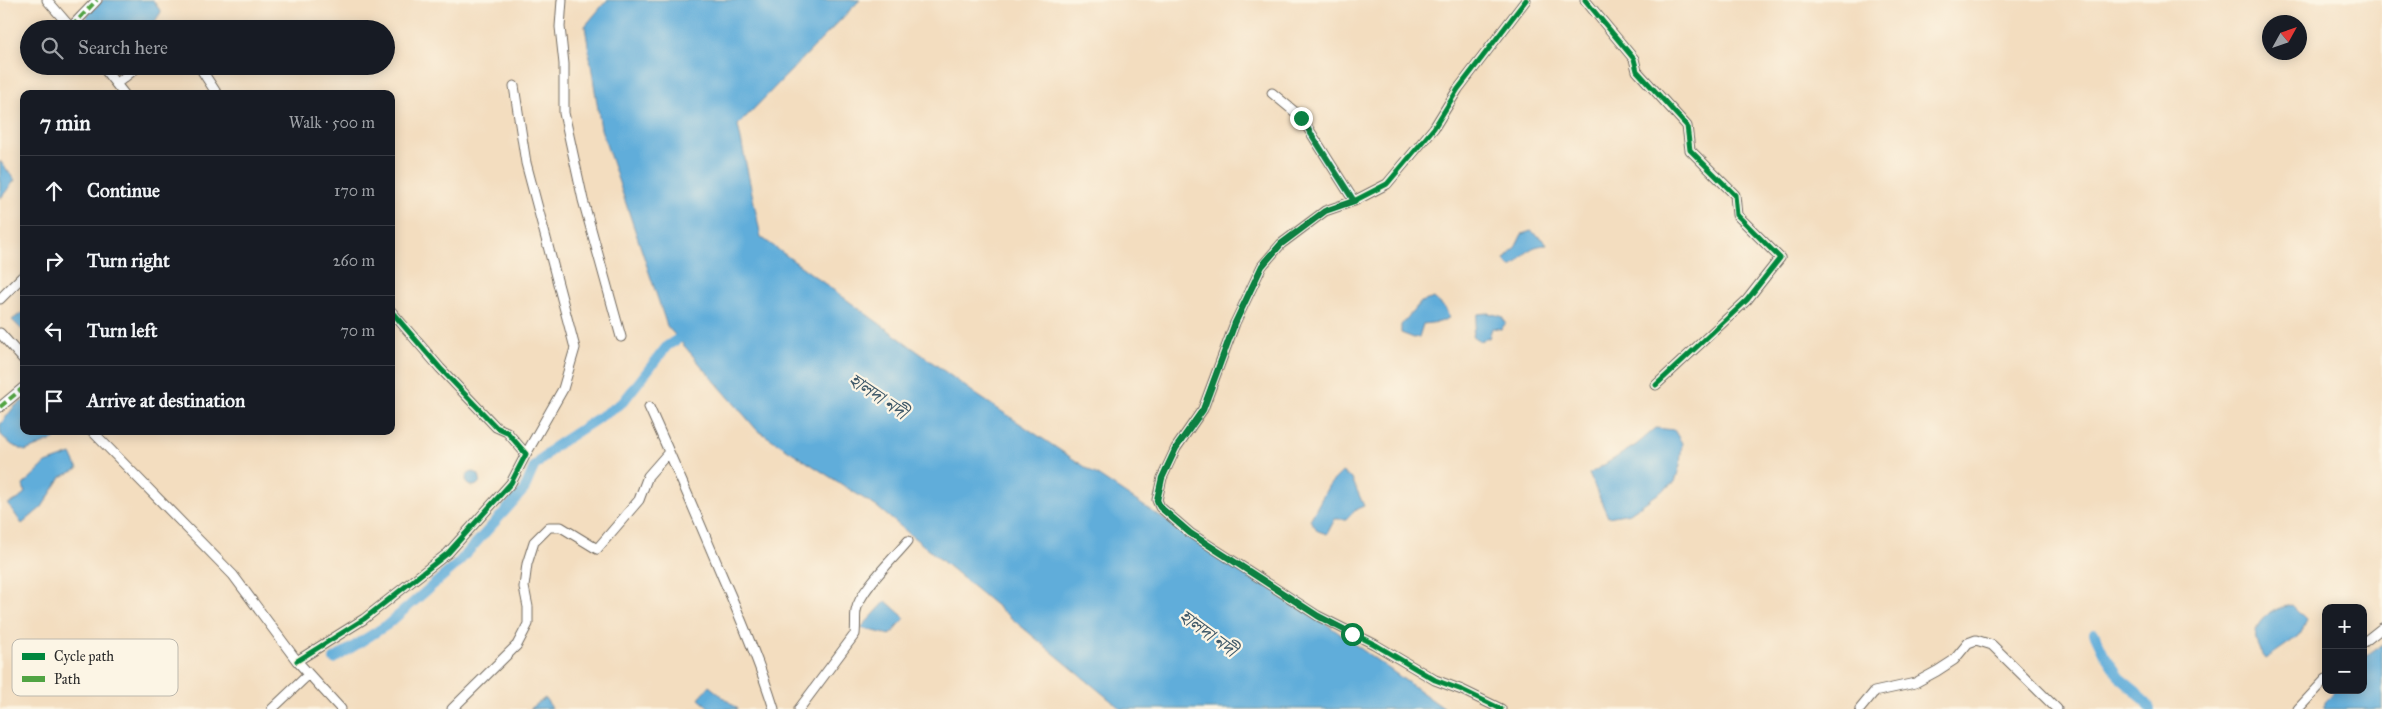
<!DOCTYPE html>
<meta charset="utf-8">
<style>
:root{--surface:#171b24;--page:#20242c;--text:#f1f3f6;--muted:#9ea1a6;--line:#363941}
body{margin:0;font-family:"IM FELL Great Primer","Noto Serif Bengali",serif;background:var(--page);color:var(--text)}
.controls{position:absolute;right:15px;bottom:15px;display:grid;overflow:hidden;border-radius:10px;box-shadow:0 2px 12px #0003}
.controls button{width:45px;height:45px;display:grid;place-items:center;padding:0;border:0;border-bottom:1px solid var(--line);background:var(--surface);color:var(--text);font:25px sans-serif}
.compass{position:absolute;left:2262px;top:15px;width:45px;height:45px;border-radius:50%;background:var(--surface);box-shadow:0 2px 12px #0003;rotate:50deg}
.stop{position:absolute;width:15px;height:15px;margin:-11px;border:4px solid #0b8043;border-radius:50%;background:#fff}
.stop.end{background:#0b8043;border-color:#fff;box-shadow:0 1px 5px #0008}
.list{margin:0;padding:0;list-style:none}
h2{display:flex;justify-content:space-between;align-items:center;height:65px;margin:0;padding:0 20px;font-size:21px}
h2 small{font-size:16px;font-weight:400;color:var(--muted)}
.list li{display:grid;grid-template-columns:32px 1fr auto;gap:15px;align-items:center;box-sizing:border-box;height:70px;padding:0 20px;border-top:1px solid var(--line)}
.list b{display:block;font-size:19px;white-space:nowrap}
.list em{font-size:16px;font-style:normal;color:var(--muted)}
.icon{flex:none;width:28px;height:28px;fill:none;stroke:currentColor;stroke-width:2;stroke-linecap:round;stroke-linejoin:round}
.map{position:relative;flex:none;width:2382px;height:709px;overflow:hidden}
.search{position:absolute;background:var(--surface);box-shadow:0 2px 12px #0003;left:20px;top:20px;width:375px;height:55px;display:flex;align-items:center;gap:12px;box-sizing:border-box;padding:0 18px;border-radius:28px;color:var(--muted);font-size:19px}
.panel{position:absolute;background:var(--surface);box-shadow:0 2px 12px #0003;left:20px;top:90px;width:375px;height:345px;border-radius:10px}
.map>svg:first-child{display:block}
</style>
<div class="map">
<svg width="2382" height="709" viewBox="0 0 2382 709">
<rect width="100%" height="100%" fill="#fcf5e5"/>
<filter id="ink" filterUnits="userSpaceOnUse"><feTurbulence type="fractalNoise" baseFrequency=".02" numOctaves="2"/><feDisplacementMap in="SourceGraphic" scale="10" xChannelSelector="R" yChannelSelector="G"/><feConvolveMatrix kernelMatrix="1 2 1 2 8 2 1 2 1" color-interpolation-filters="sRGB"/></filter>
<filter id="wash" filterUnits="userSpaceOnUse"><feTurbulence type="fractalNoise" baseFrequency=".0096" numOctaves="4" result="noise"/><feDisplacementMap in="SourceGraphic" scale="20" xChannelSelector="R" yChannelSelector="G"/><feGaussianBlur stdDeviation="1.12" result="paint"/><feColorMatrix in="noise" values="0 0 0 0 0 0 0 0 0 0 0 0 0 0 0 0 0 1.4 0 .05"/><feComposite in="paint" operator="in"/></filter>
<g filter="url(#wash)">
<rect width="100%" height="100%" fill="#f3ddbf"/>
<path fill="#61adda" stroke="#466c82" d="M103,0H153L161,12L150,29H82L87,16Z
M607,0H860L738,125L761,237L977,395L1222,558L1318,618L1445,709H1121L877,507L757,430L667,326L601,129L585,26Z
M0,161L15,180L0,199Z
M1531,231L1543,239L1547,245C1523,246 1527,259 1510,267L1504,260L1516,246L1522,234Z
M1434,298L1446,309L1449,318L1440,322L1423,324L1419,337L1414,338L1401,333V325L1421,302Z
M24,311V332L12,320Z
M1488,313L1501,316L1506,323L1501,329L1492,328L1489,338L1480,341L1472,336L1478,314Z
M24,400V431H55V439L25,451L12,445L1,435L0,425L14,407Z
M1656,428L1674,430L1682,443L1680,465L1675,482L1630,513L1608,517L1589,474L1636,445Z
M71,454L78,469L61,477L42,507L22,524L8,504L19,499L25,492L23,485L46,463Z
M1342,472L1352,479L1364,506L1357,509L1346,519H1335L1327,534L1318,531L1310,520L1329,485Z
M466 479a7 7 0 1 1 14 0a7 7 0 1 1-14 0Z
M886,601L905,618L890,635L861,628Z
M2292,605L2307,620L2300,635L2266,659C2243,632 2261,611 2292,605Z
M2382,645V709H2324V702L2336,690H2363V659Z
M709,686L738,709H711L699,699Z
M545,698L552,708L530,709Z"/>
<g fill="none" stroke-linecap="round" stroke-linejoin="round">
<path stroke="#61adda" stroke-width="10" d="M2094,633L2104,654L2121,679L2137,692L2150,709
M334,659L387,625L456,565L524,490L534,467L554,447L623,402L667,346L689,332"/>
</g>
</g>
<g filter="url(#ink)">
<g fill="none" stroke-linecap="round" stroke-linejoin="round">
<g stroke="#71695f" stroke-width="11">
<path id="street" d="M47,0L72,29
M562,0L560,27L564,64V113L583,200L621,337
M1585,0L1634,59L1637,71L1687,126L1690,150L1735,195L1737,215L1780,258L1747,300L1656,385
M71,27L97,0
M102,66L124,94
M199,66L217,94
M116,84L139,66
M514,86L526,163L575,348L563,389L526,454
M1272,93L1301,117L1354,201
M0,299L24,275
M0,333L24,360
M0,407L24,387
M649,407C675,464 699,521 723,578C742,621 760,664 774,709
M92,431L233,575L297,661L341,709
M2363,643L2382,628
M297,661L364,619L448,553L511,483L526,454L507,432L496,427L440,368L391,311
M272,709L309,674
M452,709L517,645L528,624V607L524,587L527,564L534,542L549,527H561L597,549L639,500L648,476L669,452
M799,709L855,634C856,626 855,617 856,611C859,591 895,557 908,541
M1501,709L1462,690L1435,680L1374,644L1318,616L1190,533L1160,507L1157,500L1162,478L1176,448L1203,409L1235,323L1262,266L1281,244L1325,211L1354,201L1387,184L1434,128L1458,89L1526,0
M1860,709L1874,692L1915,683L1937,671L1954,660L1968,643L1976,640L1992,645L2057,709
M2298,709L2326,679"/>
</g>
<use href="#street" stroke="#fff" stroke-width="9"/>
<path stroke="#51a443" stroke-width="4" stroke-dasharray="8 4" stroke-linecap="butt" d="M71,27L97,0
M0,407L24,387"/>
<g stroke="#fcf5e5" stroke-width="8">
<path id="cycleway" d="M1585,0L1634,59L1637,71L1687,126L1690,150L1735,195L1737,215L1780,258L1747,300L1656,385
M297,661L364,619L448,553L511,483L526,454L507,432L496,427L440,368L391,311
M1501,709L1462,690L1435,680L1374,644L1318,616L1190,533L1160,507L1157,500L1162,478L1176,448L1203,409L1235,323L1262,266L1281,244L1325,211L1354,201L1387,184L1434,128L1458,89L1526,0"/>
</g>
<use href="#cycleway" stroke="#00873e" stroke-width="5"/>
</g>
</g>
<g fill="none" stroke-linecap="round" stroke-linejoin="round" filter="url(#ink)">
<path stroke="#0b8043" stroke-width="6" d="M1301,118L1354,201L1325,211L1281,244L1262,266L1235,323L1203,410L1176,448L1162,478L1157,500L1160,507L1190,533L1318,616L1352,634"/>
</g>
<g text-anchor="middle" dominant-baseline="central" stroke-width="4.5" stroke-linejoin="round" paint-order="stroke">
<g font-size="19" font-style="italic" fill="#3e5868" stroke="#fcf5e5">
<text transform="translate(878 396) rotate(34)">হালদা নদী</text>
<text transform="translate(1208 633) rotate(36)">হালদা নদী</text>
</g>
</g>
<rect x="12" y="639" width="166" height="57" rx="8" fill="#fcf5e5" stroke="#bdb8ad" stroke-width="1"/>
<rect x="22" y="653" width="23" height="7" fill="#00873e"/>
<rect x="22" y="676" width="23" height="6" fill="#51a443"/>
<g font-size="14" fill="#2b2b2b">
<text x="54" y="661">Cycle path</text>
<text x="54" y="684">Path</text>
</g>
</svg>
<div class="controls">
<button>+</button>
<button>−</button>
</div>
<svg class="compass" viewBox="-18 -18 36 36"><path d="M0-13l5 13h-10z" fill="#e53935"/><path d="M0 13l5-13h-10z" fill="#9ea1a6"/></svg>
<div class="stop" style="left:1352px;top:634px"></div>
<div class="stop end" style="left:1301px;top:118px"></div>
<div class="search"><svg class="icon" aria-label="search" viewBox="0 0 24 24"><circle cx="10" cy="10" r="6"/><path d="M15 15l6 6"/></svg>Search here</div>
<section class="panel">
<h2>7 min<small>Walk · 500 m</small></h2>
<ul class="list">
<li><svg class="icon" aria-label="ahead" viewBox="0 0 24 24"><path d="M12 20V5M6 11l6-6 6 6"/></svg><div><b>Continue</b></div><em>170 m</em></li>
<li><svg class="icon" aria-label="right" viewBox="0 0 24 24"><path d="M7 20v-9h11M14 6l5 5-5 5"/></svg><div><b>Turn right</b></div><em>260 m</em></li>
<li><svg class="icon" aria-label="left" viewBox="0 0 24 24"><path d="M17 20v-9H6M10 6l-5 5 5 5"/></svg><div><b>Turn left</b></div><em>70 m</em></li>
<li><svg class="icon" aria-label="arrive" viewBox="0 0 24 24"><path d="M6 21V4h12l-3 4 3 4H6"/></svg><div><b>Arrive at destination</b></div></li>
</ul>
</section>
</div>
